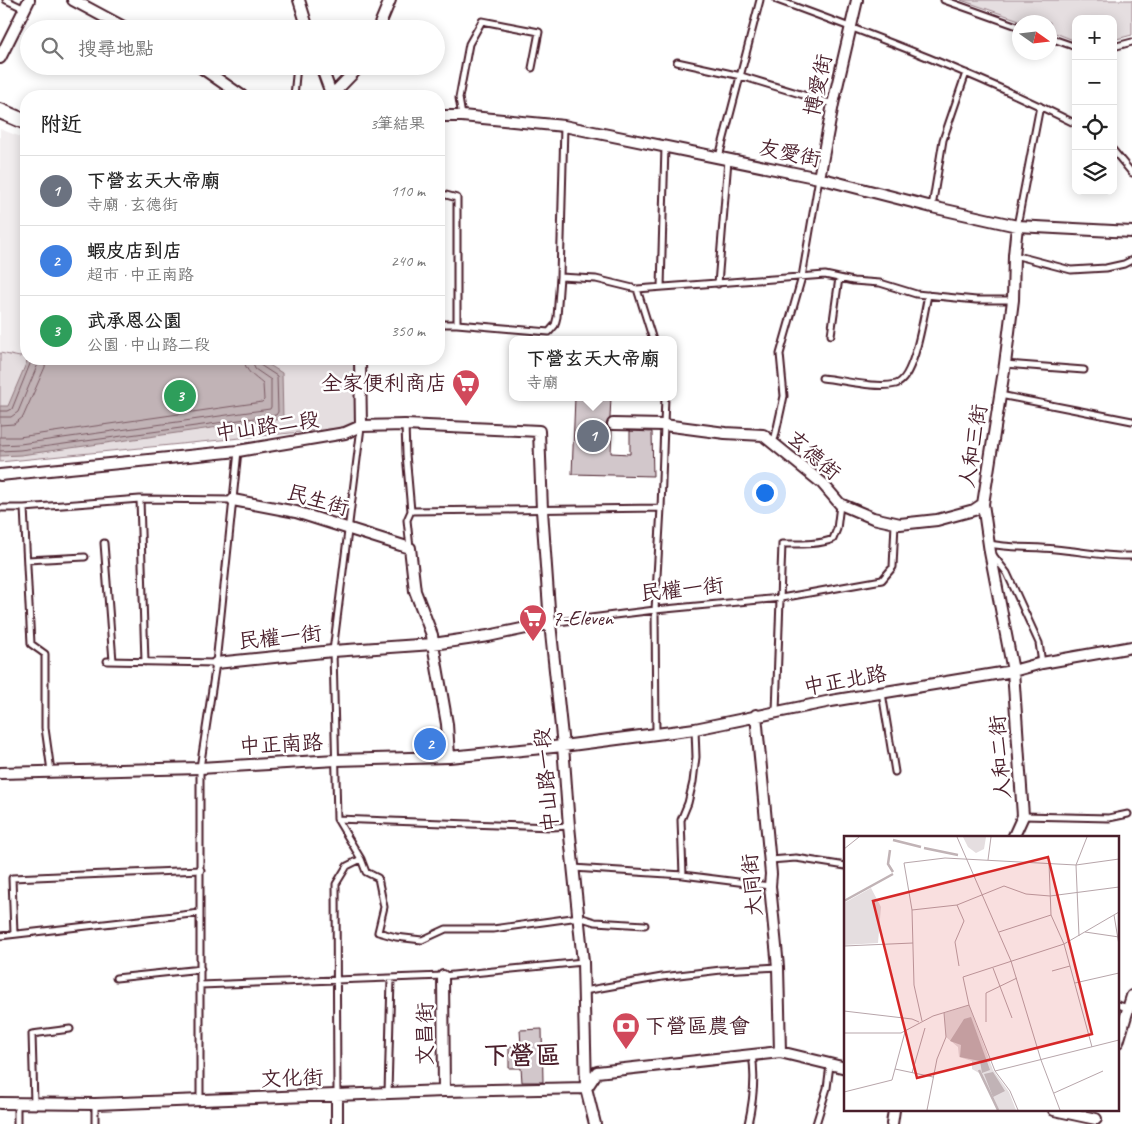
<!DOCTYPE html>
<html lang="zh-TW">
<meta charset="utf-8">
<style>
:root{--surface:#fff;--page:#f6f6f6;--text:#222;--muted:#767676;--line:#e0e0e0;--accent:#d1495b}
body{margin:0;font-family:Caveat,"LXGW WenKai TC",sans-serif;background:var(--page);color:var(--text)}
.controls{position:absolute;right:15px;top:15px;display:grid;overflow:hidden;border-radius:10px;box-shadow:0 2px 12px #0003}
.controls button{width:45px;height:45px;display:grid;place-items:center;padding:0;border:0;border-bottom:1px solid var(--line);background:var(--surface);color:var(--text);font:25px sans-serif}
.compass{position:absolute;left:1012px;top:15px;width:45px;height:45px;border-radius:50%;background:var(--surface);box-shadow:0 2px 12px #0003;rotate:104deg}
.you{position:absolute;left:764px;top:492px;width:18px;height:18px;margin:-12px;border:4px solid #fff;border-radius:50%;background:#1a73e8;box-shadow:0 0 0 8px #1a73e833}
.badge{display:grid;place-items:center;width:32px;height:32px;border-radius:50%;background:var(--accent);color:#fff;font-size:16px;font-weight:700}
.pin{position:absolute;translate:-50% -50%;border:2px solid #fff;box-shadow:0 1px 5px #0006}
.popup{position:absolute;left:509px;top:336px;width:168px;height:65px;box-sizing:border-box;display:grid;place-content:center;border-radius:10px;background:var(--surface);filter:drop-shadow(0 1px 4px #0005);font-size:16px;white-space:nowrap;color:var(--muted)}
.popup b{font-size:19px;color:var(--text)}
.popup::after{content:'';position:absolute;left:50%;top:100%;margin-left:-10px;border:10px solid transparent;border-top-color:var(--surface)}
.list{margin:0;padding:0;list-style:none}
h2{display:flex;justify-content:space-between;align-items:center;height:65px;margin:0;padding:0 20px;font-size:21px}
h2 small{font-size:16px;font-weight:400;color:var(--muted)}
.list li{display:grid;grid-template-columns:32px 1fr auto;gap:15px;align-items:center;box-sizing:border-box;height:70px;padding:0 20px;border-top:1px solid var(--line)}
.list b{display:block;font-size:19px;white-space:nowrap}
.list p{margin:0;font-size:16px;white-space:nowrap;color:var(--muted)}
.list em{font-size:16px;font-style:normal;color:var(--muted)}
.icon{flex:none;width:28px;height:28px;fill:none;stroke:currentColor;stroke-width:2;stroke-linecap:round;stroke-linejoin:round}
.map{position:relative;flex:none;width:1132px;height:1124px;overflow:hidden}
.search{position:absolute;background:var(--surface);box-shadow:0 2px 12px #0003;left:20px;top:20px;width:425px;height:55px;display:flex;align-items:center;gap:12px;box-sizing:border-box;padding:0 18px;border-radius:28px;color:var(--muted);font-size:19px}
.panel{position:absolute;background:var(--surface);box-shadow:0 2px 12px #0003;left:20px;top:90px;width:425px;height:275px;border-radius:20px}
.map>svg:first-child{display:block}
</style>
<div class="map">
<svg width="1132" height="1124" viewBox="0 0 1132 1124">
<rect width="100%" height="100%" fill="#fff"/>
<filter id="ink" filterUnits="userSpaceOnUse"><feTurbulence type="fractalNoise" baseFrequency=".02" numOctaves="2"/><feDisplacementMap in="SourceGraphic" scale="10" xChannelSelector="R" yChannelSelector="G"/><feConvolveMatrix kernelMatrix="1 2 1 2 8 2 1 2 1" color-interpolation-filters="sRGB"/></filter>
<g filter="url(#ink)">
<path fill="#f2eeef" d="M0,129L26,139V332L20,357L0,353Z"/>
<path fill="#e5dee0" stroke="#987e86" d="M961,0H1132V35L1113,40V19H1076V41L1050,31V22H1025Z
M26,346V359H360L361,426L0,462V353L20,357Z"/>
<path fill="#c1b3b6" stroke="#91787e" d="M28,359H260L282,373L283,419L233,425L21,455L0,456V406H8Z"/>
<g fill="none" stroke-linecap="round" stroke-linejoin="round">
<path stroke="#7a5a63" stroke-width="1" d="M0,411H8L12,409L32,359
M0,417H11L18,412L38,364L39,359
M0,425L14,424L23,417L45,367L46,359
M0,437H19L262,402L264,400L263,384C254,376 245,372 244,359
M0,445L20,444L270,409L271,407V380L255,369L252,359
M0,451L20,450L276,415L278,412L277,376L260,365L258,359"/>
</g>
<path fill="#d2c7cb" stroke="#4a1f2b" d="M575,397H611L610,418L606,424L607,428L612,431L611,453L630,454V431L652,432L653,476L572,474Z
M542,1029L543,1082H522L521,1068H509V1046H521L520,1030Z"/>
<g fill="none" stroke-linecap="round" stroke-linejoin="round">
<g stroke="#4a1f2b" stroke-width="9">
<path id="service" d="M6,0L25,9
M777,0C878,37 979,75 1076,124
M944,0L1020,27
M1050,38L1076,47
M1113,47L1132,42
M677,62L741,76L833,104
M294,96L297,66
M462,116L459,98L469,44L482,21L539,32L532,68
M1113,150L1132,173
M719,157L760,0
M439,193L457,198V324
M932,207L943,140L966,73
M1017,226L1040,106
M1014,255L1071,270L1106,268L1124,264L1132,260
M560,277L596,279L637,289L825,275L853,281L880,283L916,294L976,300H1013
M718,284L728,160
M661,287L665,147
M637,289L653,340
M439,324H457L549,332L555,325L557,317L560,277L564,126
M831,335L839,278
M1005,364L1084,370
M822,378C843,380 876,389 896,384C915,379 924,313 928,295
M1000,395L1132,421
M405,425L406,454L411,511L407,520L410,548
M772,442L775,437L784,396L780,354L802,277L819,178
M140,499L145,662
M0,508H24L140,499L233,500
M24,508L31,644L45,654V728L51,771
M411,511L661,508
M104,543L113,661
M989,544C1011,548 1033,547 1055,549C1080,551 1106,557 1132,556
M993,555L1007,573L1039,643L1042,663
M27,560L85,557
M550,623L655,610L781,598L882,580L893,567L895,523
M107,661L216,663
M882,693L895,772
M776,711L782,544C798,544 819,545 833,539L837,529L840,505
M656,734L655,610L661,508L665,397
M1023,816L1109,818L1128,814
M337,819L552,827L569,826
M361,859L366,872L378,878L384,907L378,932L396,937L422,940L446,929H493L579,917L595,922L645,925
M770,860L796,858L846,866
M573,868L683,875L770,886
M683,875L681,820L688,803L693,782L696,757L695,729
M14,934L12,878L201,870
M0,936L200,913
M116,978L201,969
M200,985L443,976L583,962
M584,991L662,977L721,970L778,967
M1118,1005L1128,1008
M388,1093L391,979
M337,1095L336,884L347,866L361,859L337,819L333,651L361,427
M200,1100V768L216,663L238,451
M34,1103L32,1034L70,1029
M17,1124V1103
M95,1124V1104
M748,1124C753,1102 756,1078 752,1055
M816,1124L827,1088L830,1065"/>
</g>
<g stroke="#4a1f2b" stroke-width="14">
<path id="minor" d="M73,0L127,29
M299,0L308,29
M378,29L390,0
M0,58L29,0
M199,66L242,96
M321,66L332,96
M332,95L360,66
M439,116H462L564,126L819,178L932,207L1017,226L1132,232
M819,178L833,104L857,0
M360,359L361,426
M613,424L664,425L725,433L763,435L822,483L840,504L873,518L900,524L937,520L974,510L983,504
M0,475L238,451L345,433L361,426L405,425L539,431L542,510L550,623L563,746L569,826L583,962L586,1088L595,1124
M233,500L296,512L410,548L415,591L432,635L433,644L447,724L449,757
M216,663L333,651L433,644L488,636L550,623
M756,715L771,874L770,886L778,967L780,1052
M0,773L200,768L336,760L449,757L563,746L695,729L831,701L1013,671L1042,663L1132,647
M1013,838L1023,816L1013,671L990,552L983,504L1005,364L1013,300L1014,255L1017,226
M443,976L444,1091
M1118,1042L1132,996
M587,1087L597,1072L780,1052L846,1068
M0,1103L95,1104L444,1091L586,1088
M1054,1110L1096,1119
M337,1124V1095
M892,1124L894,1110"/>
</g>
<g stroke="#4a1f2b" stroke-width="18">
<path id="tertiary" d="M0,111L26,122"/>
</g>
<use href="#service" stroke="#fff" stroke-width="5"/>
<use href="#minor" stroke="#fff" stroke-width="10"/>
<use href="#tertiary" stroke="#fff" stroke-width="14"/>
</g>
</g>
<defs>
<g id="supermarket-pin" transform="scale(1.4375)"><path d="M0 17L-7.5 6A9.5 9.5 0 1 1 7.5 6Z" fill="#d1495b" stroke="#fff"/><path d="M-6-5.5h2.5l.6 2H6L4.5 2H-2.5L-4.4-4H-6ZM-1.5 3.2a1.3 1.3 0 1 0 .1 0ZM3 3.2a1.3 1.3 0 1 0 .1 0Z" fill="#fff"/></g>
<g id="bank-pin" transform="scale(1.4375)"><path d="M0 17L-7.5 6A9.5 9.5 0 1 1 7.5 6Z" fill="#d1495b" stroke="#fff"/><path d="M-6-4H6V4H-6ZM0-2.3a2.3 2.3 0 1 0 0 4.6a2.3 2.3 0 1 0 0-4.6Z" fill="#fff"/></g>
</defs>
<g fill-rule="evenodd">
<use href="#supermarket-pin" x="466" y="383"/>
<use href="#supermarket-pin" x="533" y="618"/>
<use href="#bank-pin" x="626" y="1026"/>
</g>
<g text-anchor="middle" dominant-baseline="central" stroke-width="5" stroke-linejoin="round" paint-order="stroke">
<g font-size="21" fill="#4a1f2b" stroke="#fff">
<text transform="translate(818 85) rotate(-78)">博愛街</text>
<text transform="translate(790 153) rotate(12)">友愛街</text>
<text transform="translate(267 426) rotate(-8)">中山路二段</text>
<text transform="translate(973 446) rotate(-81)">人和三街</text>
<text transform="translate(814 455) rotate(41)">玄德街</text>
<text transform="translate(318 500) rotate(16)">民生街</text>
<text transform="translate(682 589) rotate(-6)">民權一街</text>
<text transform="translate(280 637) rotate(-6)">民權一街</text>
<text transform="translate(845 680) rotate(-10)">中正北路</text>
<text transform="translate(281 744) rotate(-3)">中正南路</text>
<text transform="translate(1000 757) rotate(-94)">人和二街</text>
<text transform="translate(546 780) rotate(-95)">中山路一段</text>
<text transform="translate(752 885) rotate(-95)">大同街</text>
<text transform="translate(425 1034) rotate(-90)">文昌街</text>
<text transform="translate(292 1078) rotate(-2)">文化街</text>
</g>
<g font-size="21" fill="#4a1f2b" stroke="#fff" text-anchor="start">
<text x="447" y="383" text-anchor="end">全家便利商店</text>
<text x="552" y="618">7-Eleven</text>
<text x="645" y="1026">下營區農會</text>
</g>
<g font-size="26" font-weight="bold" fill="#4a1f2b" stroke="#fff">
<text x="522" y="1055">下營區</text>
</g>
</g>
<g transform="translate(844 836)">
<rect width="275" height="275" fill="#fff"/>
<path d="M119,1H142L140,13L132,17L124,11ZM27,52L37,71L34,107L0,109V67ZM125,169L149,234L165,256L172,274H154L135,237L128,233V225L115,221L114,211L102,201L100,177Z" fill="#e5dee0"/>
<path d="M127,181L146,234L138,237L136,225L116,221L117,209L106,205L120,183ZM149,236L161,255L149,261L140,238Z" fill="#c1b3b6"/>
<path fill="none" stroke="#c1b3b6" stroke-width="2.5" d="M49,4L77,11M80,12L114,19M46,14L44,28L49,36M0,65L49,38M135,234L154,274"/>
<path fill="none" stroke="#b7a5aa" stroke-width="1" d="M113,1L167,125L197,224L216,274M0,13L15,1M144,24L147,1M205,27L207,79L220,108L248,211M113,69L120,85L111,106L115,130M68,74L113,69L160,50L182,58L206,60L275,51M270,79L275,109M155,96L207,79M241,96L275,101M235,100L232,29L243,1M0,110L69,107M149,132L168,182M208,135L226,130M231,147L275,137M0,175L68,183L75,186M78,185L70,149L68,74L60,27L101,22L232,29L275,23M142,186V157L173,142M0,197H57L89,180L125,169M51,233L89,241M151,235L275,204M68,237L81,192M0,256L48,244L61,196M210,257L259,235M83,274L93,223L102,201L100,177M174,274L166,255L151,235L125,169L119,141L220,108L275,76"/>
<path fill="#d62828" fill-opacity="0.15" stroke="#d62828" stroke-width="2.5" d="M204,21L248,198L73,242L29,65Z"/>
<rect width="275" height="275" fill="none" stroke="#4a1f2b" stroke-width="2.5"/>
</g>
</svg>
<div class="controls">
<button>+</button>
<button>−</button>
<button><svg class="icon" aria-label="locate" viewBox="0 0 24 24"><circle cx="12" cy="12" r="6"/><path d="M12 2v4M12 18v4M2 12h4M18 12h4"/></svg></button>
<button><svg class="icon" aria-label="layers" viewBox="0 0 24 24"><path d="M12 4l9 5-9 5-9-5zM3 14l9 5 9-5"/></svg></button>
</div>
<svg class="compass" viewBox="-18 -18 36 36"><path d="M0-13l5 13h-10z" fill="#e53935"/><path d="M0 13l5-13h-10z" fill="#767676"/></svg>
<div class="you"></div>
<div class="pin badge" style="left:593px;top:436px;background:#6b7280">1</div>
<div class="popup"><b>下營玄天大帝廟</b>寺廟</div>
<div class="pin badge" style="left:430px;top:744px;background:#3f7fe0">2</div>
<div class="pin badge" style="left:180px;top:396px;background:#2e9e5b">3</div>
<div class="search"><svg class="icon" aria-label="search" viewBox="0 0 24 24"><circle cx="10" cy="10" r="6"/><path d="M15 15l6 6"/></svg>搜尋地點</div>
<section class="panel">
<h2>附近<small>3筆結果</small></h2>
<ul class="list">
<li><span class="badge" style="background:#6b7280">1</span><div><b>下營玄天大帝廟</b><p>寺廟 · 玄德街</p></div><em>110 m</em></li>
<li><span class="badge" style="background:#3f7fe0">2</span><div><b>蝦皮店到店</b><p>超市 · 中正南路</p></div><em>240 m</em></li>
<li><span class="badge" style="background:#2e9e5b">3</span><div><b>武承恩公園</b><p>公園 · 中山路二段</p></div><em>350 m</em></li>
</ul>
</section>
</div>
